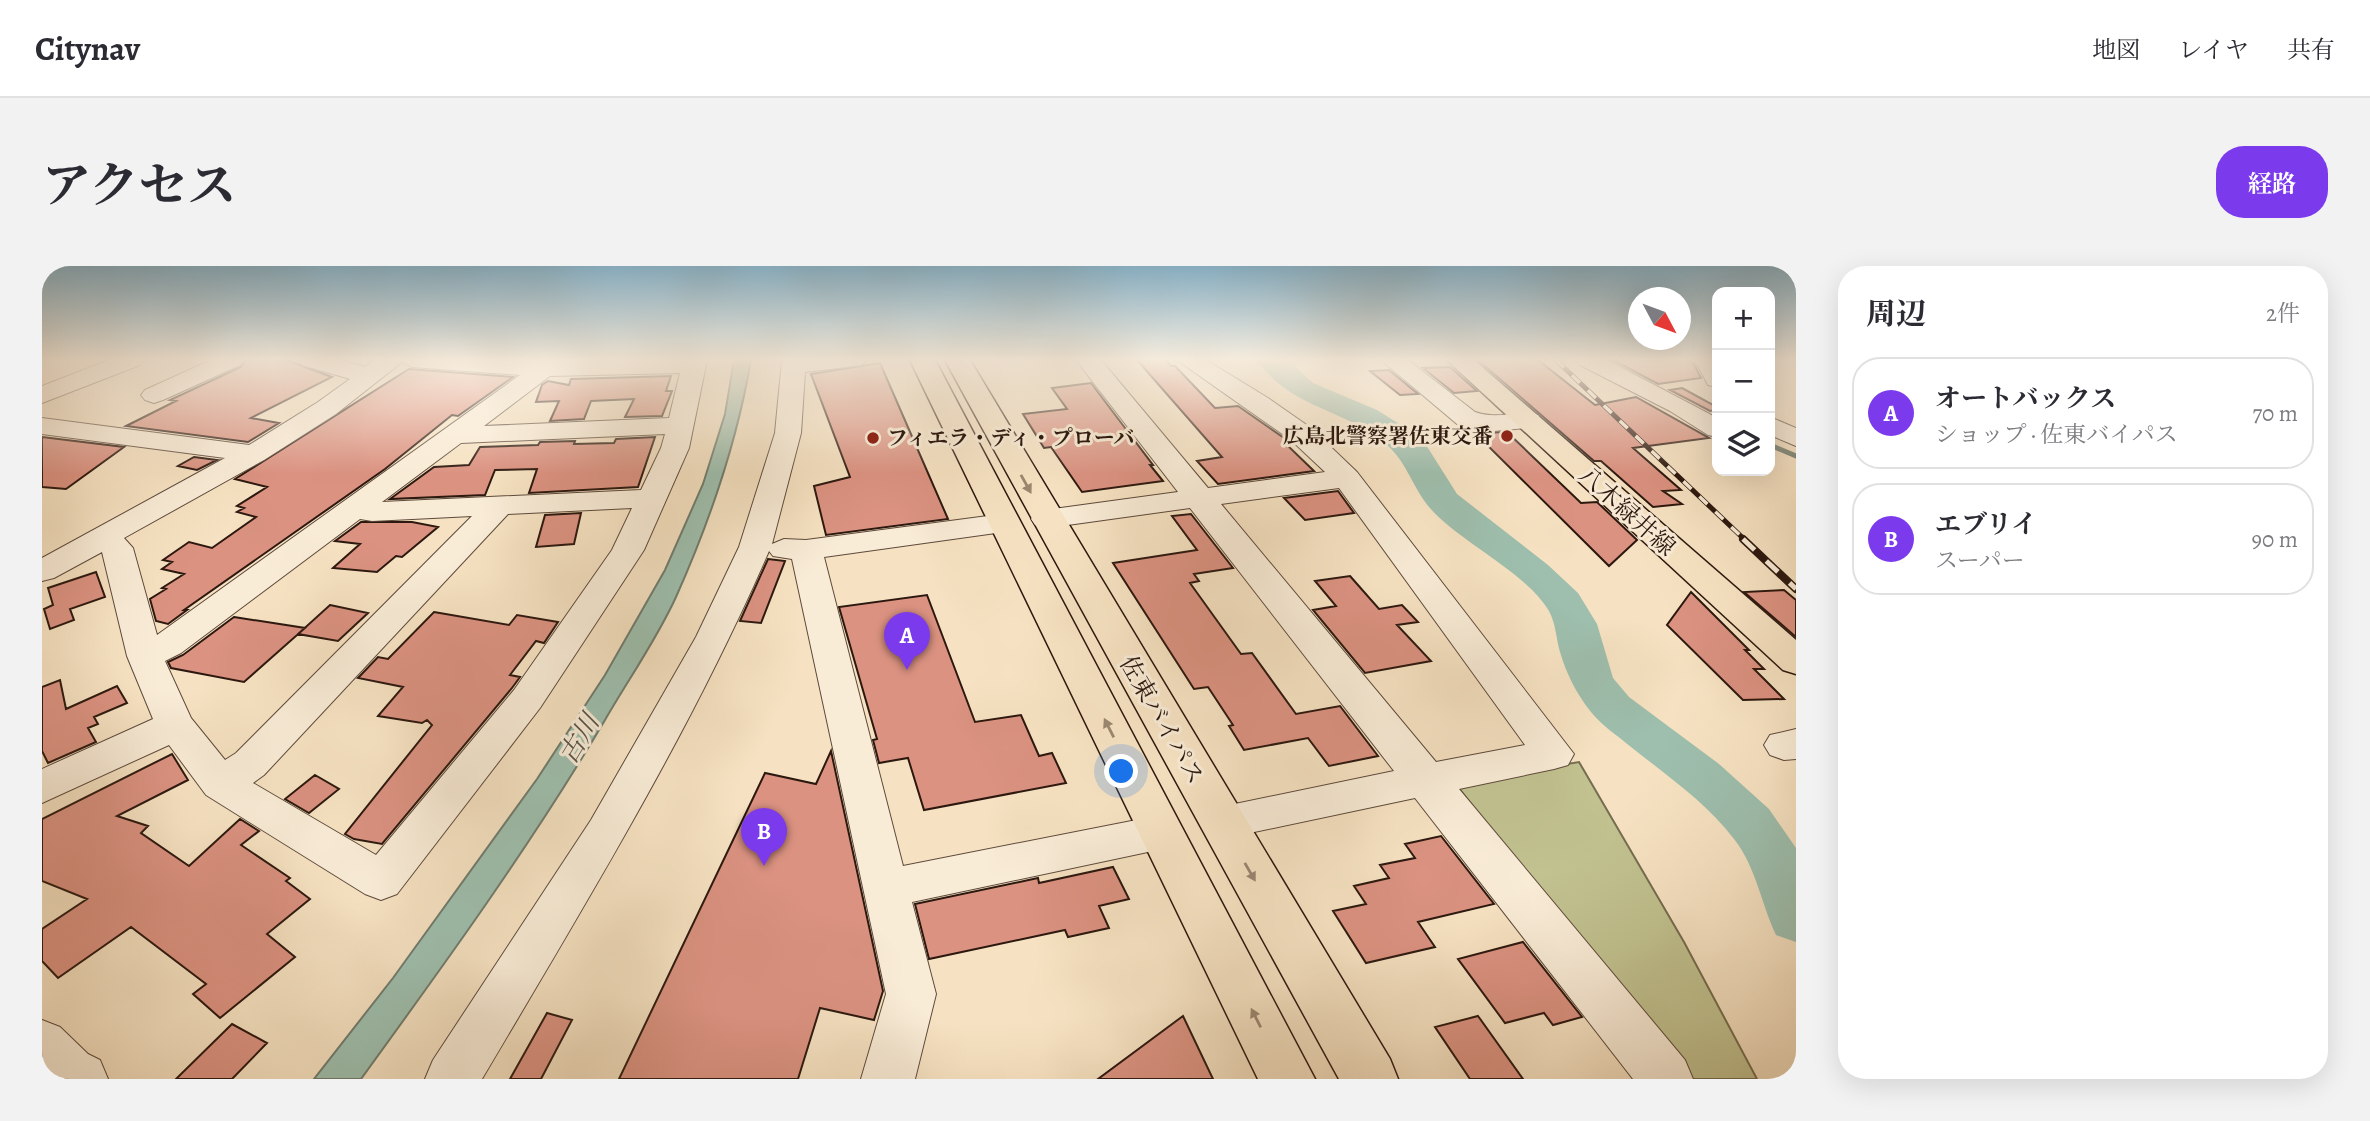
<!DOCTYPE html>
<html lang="ja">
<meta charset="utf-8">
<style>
:root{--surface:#fff;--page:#f2f2f3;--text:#2b2b33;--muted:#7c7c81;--line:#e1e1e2;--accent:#7c3aed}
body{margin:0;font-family:Alegreya,"Noto Serif JP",serif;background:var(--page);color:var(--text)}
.controls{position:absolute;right:21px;top:21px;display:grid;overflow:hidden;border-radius:14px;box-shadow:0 7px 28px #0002}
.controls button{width:63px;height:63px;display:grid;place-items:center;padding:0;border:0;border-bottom:2px solid var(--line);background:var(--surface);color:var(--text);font:35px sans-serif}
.compass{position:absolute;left:1586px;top:21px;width:63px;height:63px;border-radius:50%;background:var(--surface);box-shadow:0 7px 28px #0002;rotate:131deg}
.you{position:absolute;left:1080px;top:506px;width:24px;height:24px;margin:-18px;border:5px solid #fff;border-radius:50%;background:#1a73e8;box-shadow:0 0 0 10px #1a73e833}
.badge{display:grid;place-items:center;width:46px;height:46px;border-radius:50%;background:var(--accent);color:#fff;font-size:23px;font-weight:700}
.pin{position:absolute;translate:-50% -58px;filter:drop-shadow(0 2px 4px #0008)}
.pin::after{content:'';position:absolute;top:37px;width:24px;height:21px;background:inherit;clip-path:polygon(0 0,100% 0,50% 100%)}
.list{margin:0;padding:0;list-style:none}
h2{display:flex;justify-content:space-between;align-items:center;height:91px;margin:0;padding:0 28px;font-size:30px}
h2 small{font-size:23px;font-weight:400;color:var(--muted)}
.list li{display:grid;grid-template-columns:46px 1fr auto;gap:21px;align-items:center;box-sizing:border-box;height:112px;margin:0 14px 14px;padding:0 14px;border:2px solid var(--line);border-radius:28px}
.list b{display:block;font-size:26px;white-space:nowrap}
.list p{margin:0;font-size:23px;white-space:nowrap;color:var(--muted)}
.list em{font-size:23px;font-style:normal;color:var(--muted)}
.icon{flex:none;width:38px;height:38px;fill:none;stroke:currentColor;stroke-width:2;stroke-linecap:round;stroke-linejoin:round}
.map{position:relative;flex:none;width:1754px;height:813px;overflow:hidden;border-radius:28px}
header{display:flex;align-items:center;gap:42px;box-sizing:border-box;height:98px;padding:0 35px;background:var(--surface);border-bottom:2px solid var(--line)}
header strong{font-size:33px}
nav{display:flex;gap:38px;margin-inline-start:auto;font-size:24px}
.intro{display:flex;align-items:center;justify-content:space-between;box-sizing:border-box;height:168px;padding:0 42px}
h1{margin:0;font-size:49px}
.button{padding:18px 32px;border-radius:28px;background:var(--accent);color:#fff;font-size:24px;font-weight:700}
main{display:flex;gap:42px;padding:0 42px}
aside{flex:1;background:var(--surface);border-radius:28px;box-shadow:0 7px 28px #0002}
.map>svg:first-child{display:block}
</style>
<header>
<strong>Citynav</strong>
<nav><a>地図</a><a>レイヤ</a><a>共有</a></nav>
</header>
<div class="intro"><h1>アクセス</h1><a class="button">経路</a></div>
<main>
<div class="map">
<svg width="1754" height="813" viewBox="0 0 1754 813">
<rect width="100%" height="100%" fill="#f6e2c2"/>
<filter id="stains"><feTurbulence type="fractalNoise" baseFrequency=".00286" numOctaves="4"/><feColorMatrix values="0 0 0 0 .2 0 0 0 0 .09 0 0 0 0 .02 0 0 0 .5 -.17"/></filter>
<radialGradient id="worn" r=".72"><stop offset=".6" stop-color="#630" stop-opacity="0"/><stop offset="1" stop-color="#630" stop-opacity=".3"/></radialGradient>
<path fill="#c1c290" stroke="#766d50" stroke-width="2" d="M1537,496L1642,676L1715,813H1640L1413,517Z"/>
<path fill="#9ebfae" stroke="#707c6e" stroke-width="2" d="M692,94H709C695,176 668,255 634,331C615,373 586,414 563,454C489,579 404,696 319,813H272L351,712L495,513L563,409L623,304L661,218L683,148Z"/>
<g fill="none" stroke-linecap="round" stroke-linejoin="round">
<path stroke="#707c6e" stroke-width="5" d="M1728,179L1754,190"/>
<path fill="#9ebfae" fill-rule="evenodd" d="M1215,94H1246L1271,117L1335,144L1367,164L1386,182L1415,228L1506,299L1536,327L1555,358L1571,412L1587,431L1677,498L1727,543L1754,582V676L1734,669C1719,637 1714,601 1692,573C1665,537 1624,509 1589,481C1576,470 1560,460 1549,446C1534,427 1525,409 1518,386C1514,372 1514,358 1507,345C1483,305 1417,276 1387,241C1371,222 1365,197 1346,180C1306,143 1249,144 1215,94Z"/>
</g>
<path fill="#db9281" stroke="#2c180f" stroke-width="2" d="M204,94H244L290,111L209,152L237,157L206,176L84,160L134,135L128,134L199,101Z
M1095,94H1124L1129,100H1133L1173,142L1196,140L1242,172L1246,177L1244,178L1272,205L1176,218L1155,195L1180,191Z
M1436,94H1496L1553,139L1594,131L1667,172L1591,182L1639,224L1621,225L1640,238L1611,241L1559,195H1552Z
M1571,94H1645L1652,98L1659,112L1616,118Z
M838,97L906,253L784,269L772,220L808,211L769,108Z
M1408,101L1435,125L1412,127L1381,102Z
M367,103L471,111L416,150L410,149L343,203L142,344H145L126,358L114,355L108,333L124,323L120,322L142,308L120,303L130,296L121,294L147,276L170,282L214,251L195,246L202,242L195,240L225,221L193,213Z
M1347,104L1376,128L1358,129L1328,105Z
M629,110L624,125H630L620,150L583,151L592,133L549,135L542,153L508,155L517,135L494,136L500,119L506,115L527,119L529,113Z
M1049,117L1111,199H1108L1121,215L1040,226L1009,181L1002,182L981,148L1025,143L1010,122Z
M1640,122L1675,141V144L1668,145L1628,124Z
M1465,166L1539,237L1555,236L1595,274L1567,300L1433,167Z
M0,171L82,181L24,223L0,221Z
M613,171L596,221L487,227L495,203L453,204L443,229L348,233L392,201L427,199L438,181L496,179L498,176L533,175L532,178L572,177L574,173Z
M152,191L175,194L155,204L136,200Z
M1296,225L1312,247L1263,254L1242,232Z
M539,247L532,278L494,281L503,249Z
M1149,248L1191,302L1152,308L1157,315L1148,317L1199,388L1210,387L1254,448L1298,440L1336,490L1287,500L1266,472L1202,484L1187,460L1191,459L1166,421L1152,423L1071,297L1155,284L1130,250Z
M319,256H370L396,261L360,291L354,290L335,306L291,302L318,278L293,275Z
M726,293L743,295L719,357L698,355Z
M54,306L63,331L28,343L32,354L8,363L2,343L11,339L6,322Z
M1308,310L1337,343L1360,339L1376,356L1355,359L1389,395L1323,407L1271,344L1294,340L1273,315Z
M1742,324L1754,334V371L1702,326Z
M1649,326L1707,384H1703L1722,403H1712L1742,433L1701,434L1625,359Z
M885,329L933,456L979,449L997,490L1010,487L1024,517L882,544L866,492L837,497L831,474L835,473L797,341Z
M288,339L326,347L296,375L256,368Z
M392,346L467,359L475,349L516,356L502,377L494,375L468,409L478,411L470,422L340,578L312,573L303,568L390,459L385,454L380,457L336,450L361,421L316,412L336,391L346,393Z
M192,351L263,362L202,416L129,402L126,396L141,389Z
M18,414L24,443L75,420L85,437L52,451L56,458L46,462L54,476L6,497L0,485V421Z
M789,485L841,725L832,754L778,742L756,813H577L723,507L774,518Z
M130,488L146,514L75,550L106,560L99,567L147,600L198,553L217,565L199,579L248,612L244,615L268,633L225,668L253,691L178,752L151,728L164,718L89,661L16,712L0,695V663L45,633L0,615V553Z
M273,509L297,523L267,547L243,533Z
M1399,570L1452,638L1376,656L1393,681L1324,697L1291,645L1324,638L1312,620L1347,612L1338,599L1373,592L1363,578Z
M1071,601L1087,633L1057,640L1067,662L1026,671L1023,664L887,693L873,638L996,612L997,617Z
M1481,676L1540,751L1511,759L1502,747L1463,757L1416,693Z
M505,747L530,754L499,813H468Z
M1141,750L1171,813H1056Z
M1436,750L1481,813H1428L1393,761Z
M190,758L225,777L190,813H134Z"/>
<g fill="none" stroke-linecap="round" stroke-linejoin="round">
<g stroke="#5e4a3c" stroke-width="2">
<path id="minor" d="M67,94H102L98,99L0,137V120Z
M169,94H202L198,99L121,134L112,137L103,134L99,129L103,124Z
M256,94H297L323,101L333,94H665L647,182L602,284L498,442L355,628L339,634L323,628L164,529L127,479L0,537V503L111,453L85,390L60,286L12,312L0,315V292L183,192L0,168V152L207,179L276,136L308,113L260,99ZM360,96L370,101L478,109L115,369L91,282L82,272L222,194L294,148ZM638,107L627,152L442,160L508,110ZM623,168L619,182L599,224L340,236L419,177ZM590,242L570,284L472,424L334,589L211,517L222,509L466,248ZM430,250L194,487L183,494L149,452L123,395L139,387L318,253L330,255Z
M740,94H824L820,99L763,106L759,167L730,278L742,273L764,274L961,248L972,250L976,257L972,264L961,266L782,291L861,600L1120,549L1135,554L1142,566L1135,578L1120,583L870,636L894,728L873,813H819L844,728L750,293L731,290L727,285C647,469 542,640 440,813H383L391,794L549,554L654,371L697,281L733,167Z
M1034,94H1059L1166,222L1283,206L1249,174L1135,94H1164L1226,132L1269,162L1315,206L1532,488L1526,499L1512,503L1417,523L1643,794L1651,813H1591L1373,532L1179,573L1164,568L1158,556L1164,544L1352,505L1148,242L1004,262L993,259L989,253L993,247L1004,244L1136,226ZM1297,222L1483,479L1394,496L1179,238Z
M1339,94H1366L1433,146C1454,154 1475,144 1496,149L1500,155L1496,161L1441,166L1415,158Z
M1534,94H1565L1675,152V171L1666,169L1628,145L1538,99Z
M1653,94H1675V121L1666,119Z
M1728,151L1754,162V180L1728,169Z
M1754,463V493L1742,494L1728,489L1722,479L1728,469Z
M0,754L18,761L46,788L58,794L66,813H0Z"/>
</g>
<g stroke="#2c180f" stroke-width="3">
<path id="major" d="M1405,94H1432L1754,374V408L1741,404Z"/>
</g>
<g stroke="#2c180f" stroke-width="3">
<path id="highway" d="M868,94H893L1273,813H1216Z
M903,94H928L1348,793L1356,813H1297Z"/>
</g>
<use href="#minor" fill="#f9ecd7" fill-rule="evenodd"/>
<use href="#major" fill="#f6e2c2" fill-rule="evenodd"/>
<use href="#highway" fill="#f6e2c2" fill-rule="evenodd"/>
<g stroke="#2c180f" stroke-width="5">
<path id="rail-far1" d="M1514,94L1703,274"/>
</g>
<g stroke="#2c180f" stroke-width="8">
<path id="rail" d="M1701,273L1754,323"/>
</g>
<use href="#rail-far1" stroke="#f9ecd7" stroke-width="3.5" stroke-dasharray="11" stroke-linecap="butt"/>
<use href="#rail" stroke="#f9ecd7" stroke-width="5" stroke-dasharray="16" stroke-linecap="butt"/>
</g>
<defs><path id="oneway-solid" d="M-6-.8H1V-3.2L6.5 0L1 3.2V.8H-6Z" transform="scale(1.75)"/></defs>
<g fill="#9b8771">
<use href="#oneway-solid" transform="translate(984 218) rotate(61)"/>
<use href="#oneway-solid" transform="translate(1067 462) rotate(-117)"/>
<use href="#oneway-solid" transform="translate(1208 606) rotate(60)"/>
<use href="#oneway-solid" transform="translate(1214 752) rotate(-117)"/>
</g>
<linearGradient id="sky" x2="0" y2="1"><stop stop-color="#8ab8d1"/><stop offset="0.45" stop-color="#fbf2e4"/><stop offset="1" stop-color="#fbf2e4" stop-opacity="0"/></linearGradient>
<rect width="1754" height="208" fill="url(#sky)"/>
<g fill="#8f2418" stroke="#f9ecd7" stroke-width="2.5">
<circle cx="1465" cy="170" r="7"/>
<circle cx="831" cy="172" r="7"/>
</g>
<g text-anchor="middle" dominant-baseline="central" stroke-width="6" stroke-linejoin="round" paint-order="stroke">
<g font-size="21" font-weight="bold" fill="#2c180f" stroke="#f9ecd7" text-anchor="end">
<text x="1451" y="170">広島北警察署佐東交番</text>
<text x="845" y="172" text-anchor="start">フィエラ・ディ・プローバ</text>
</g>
<g font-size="24" fill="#2c180f" stroke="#f9ecd7">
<text transform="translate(1585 245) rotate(42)">八木緑井線</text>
<text transform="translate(1120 454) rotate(60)">佐東バイパス</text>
</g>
<g font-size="26" font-style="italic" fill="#545247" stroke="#f9ecd7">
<text transform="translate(537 473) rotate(-59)">古川</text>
</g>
</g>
<rect width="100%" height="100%" filter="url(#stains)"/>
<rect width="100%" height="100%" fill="url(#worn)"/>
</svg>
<div class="controls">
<button>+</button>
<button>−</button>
<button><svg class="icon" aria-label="layers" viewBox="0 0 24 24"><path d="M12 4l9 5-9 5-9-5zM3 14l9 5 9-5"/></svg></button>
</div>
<svg class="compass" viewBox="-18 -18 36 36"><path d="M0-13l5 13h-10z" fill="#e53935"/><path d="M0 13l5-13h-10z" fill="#7c7c81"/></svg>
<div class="you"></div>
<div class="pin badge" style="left:865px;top:404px">A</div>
<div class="pin badge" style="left:722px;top:600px">B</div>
</div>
<aside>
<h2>周辺<small>2件</small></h2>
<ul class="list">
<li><span class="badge">A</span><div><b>オートバックス</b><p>ショップ · 佐東バイパス</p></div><em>70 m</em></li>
<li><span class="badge">B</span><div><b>エブリイ</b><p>スーパー</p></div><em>90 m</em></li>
</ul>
</aside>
</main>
